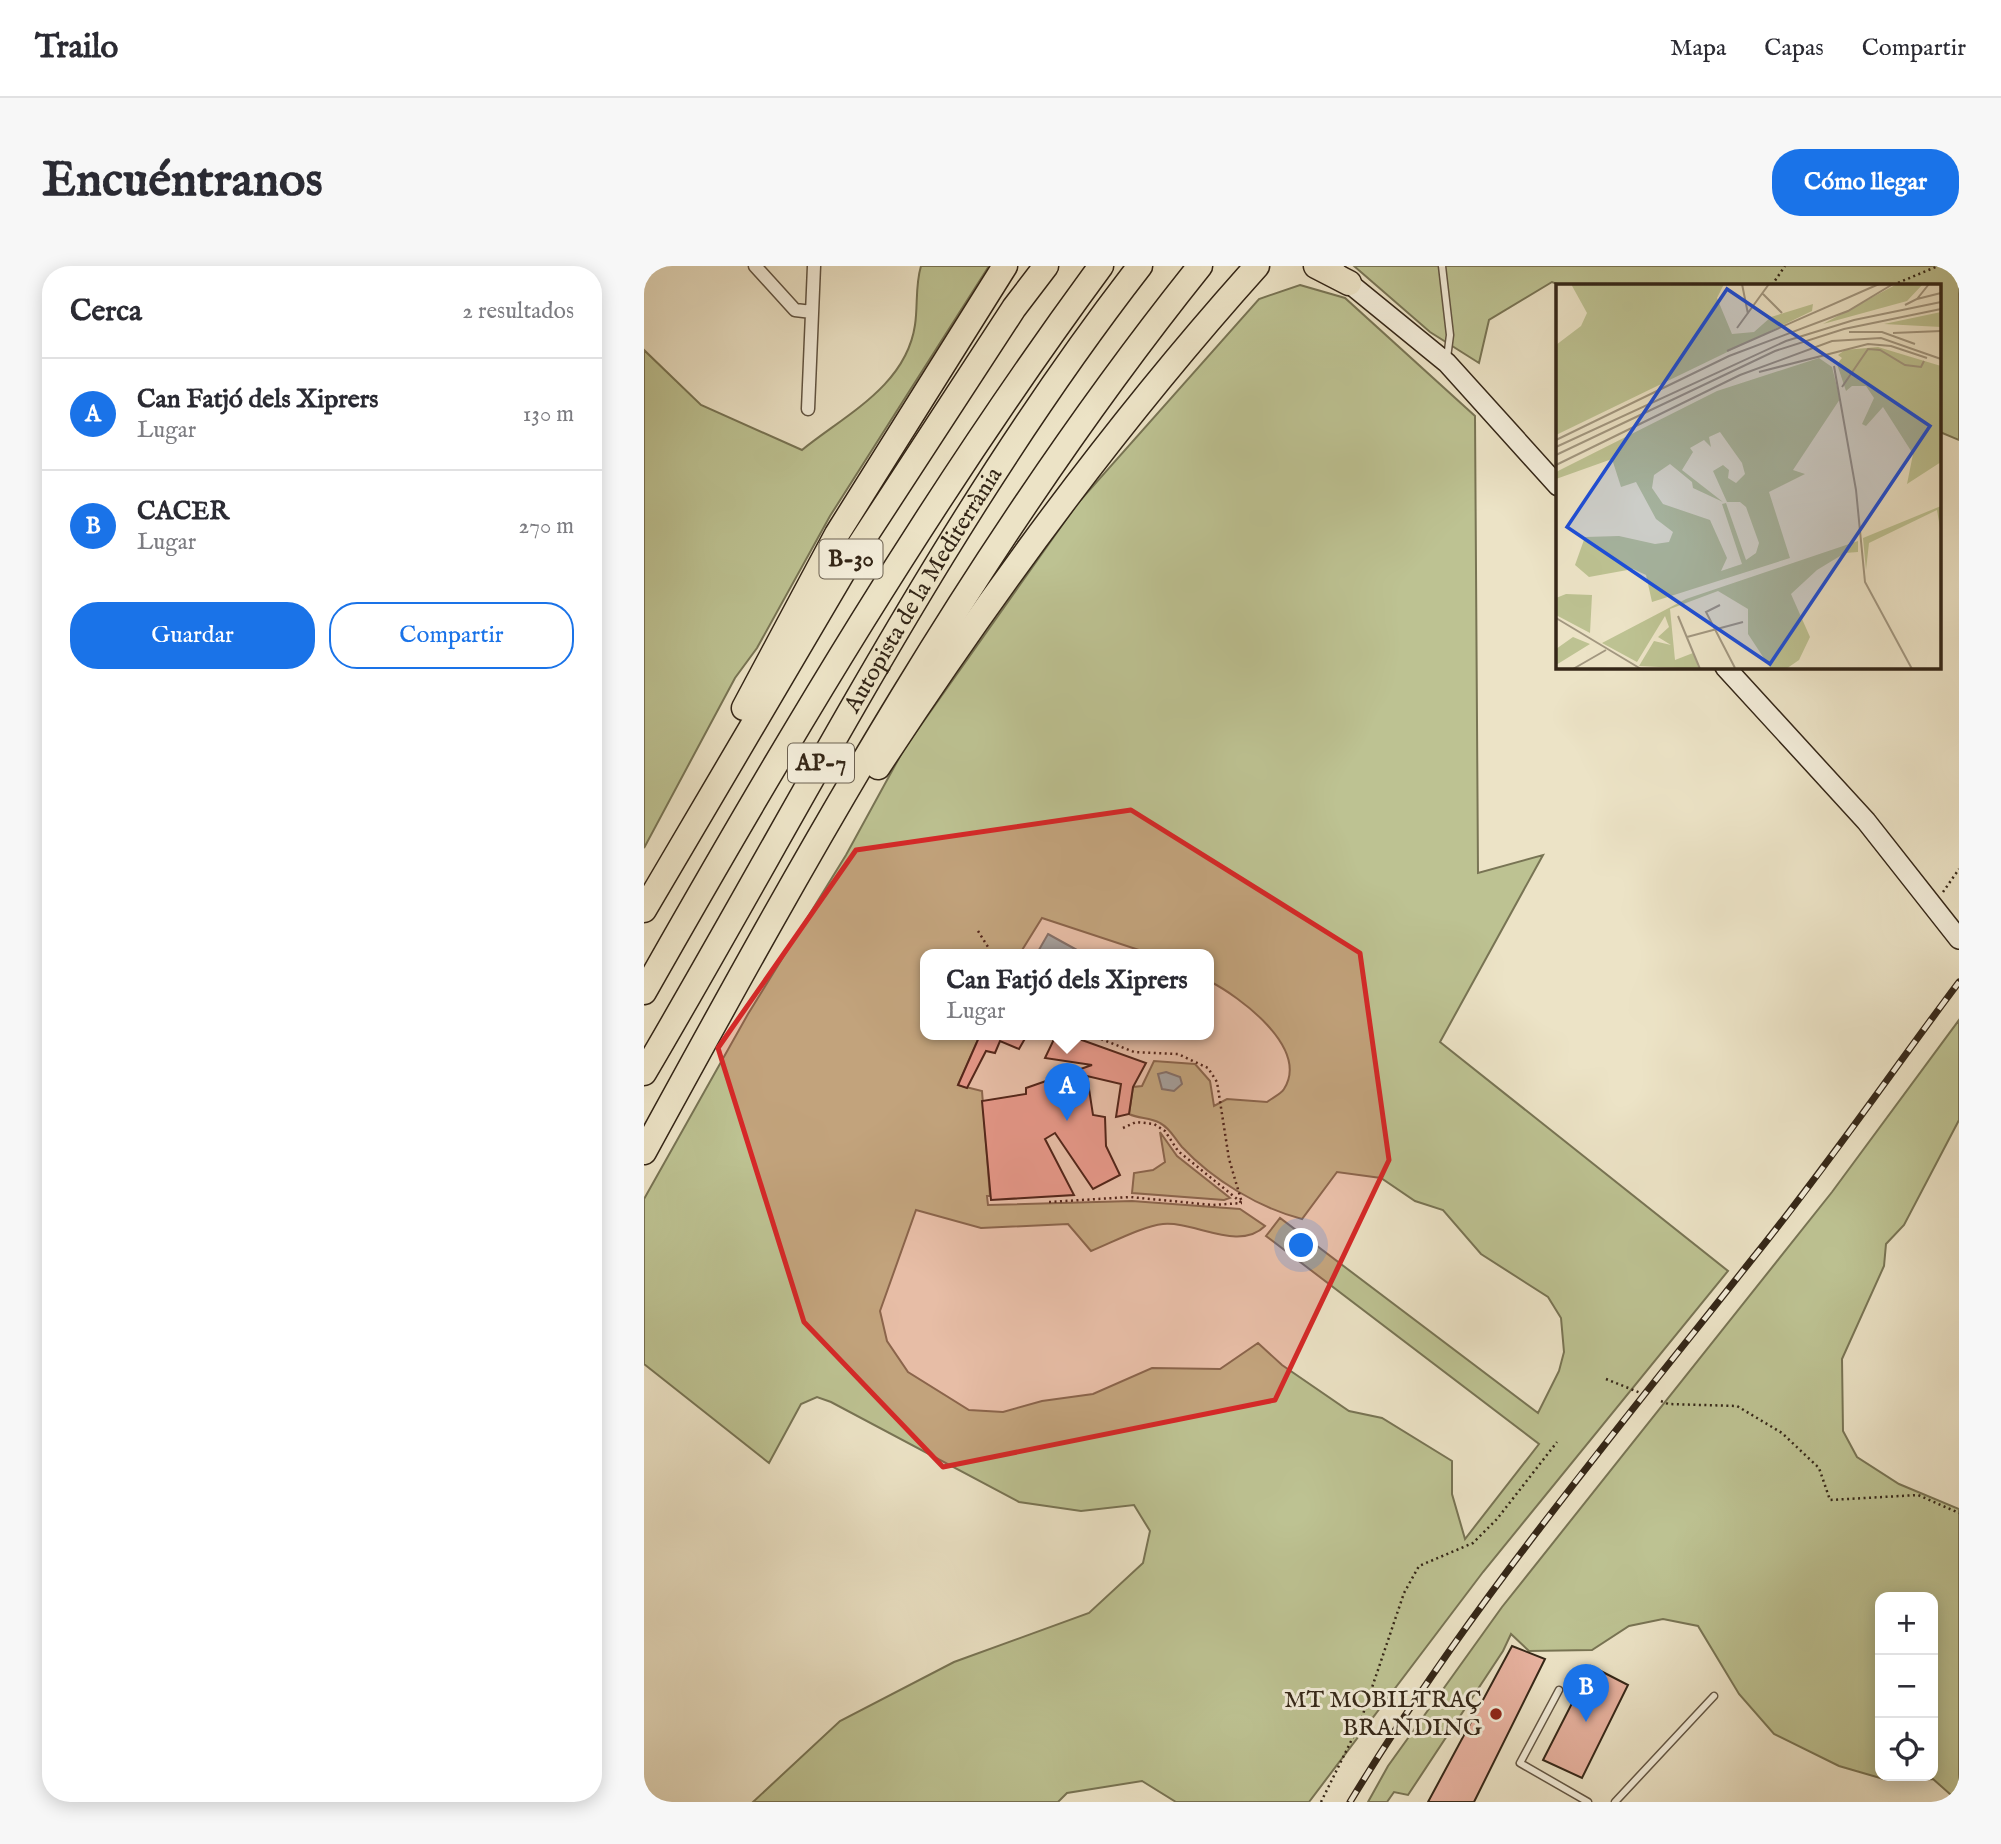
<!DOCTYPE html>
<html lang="es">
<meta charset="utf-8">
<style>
:root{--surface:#fff;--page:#f7f7f7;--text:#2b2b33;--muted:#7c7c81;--line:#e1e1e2;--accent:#1a73e8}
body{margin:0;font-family:"IM FELL English",serif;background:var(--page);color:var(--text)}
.controls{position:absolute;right:21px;bottom:21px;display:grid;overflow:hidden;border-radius:14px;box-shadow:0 4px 18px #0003}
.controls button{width:63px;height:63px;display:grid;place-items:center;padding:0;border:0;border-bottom:2px solid var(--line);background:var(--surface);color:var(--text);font:35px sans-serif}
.you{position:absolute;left:658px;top:980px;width:24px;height:24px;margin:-18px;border:5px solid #fff;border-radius:50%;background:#1a73e8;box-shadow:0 0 0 10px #1a73e833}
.badge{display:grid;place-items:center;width:46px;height:46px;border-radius:50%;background:var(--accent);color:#fff;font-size:23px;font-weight:700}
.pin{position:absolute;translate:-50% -58px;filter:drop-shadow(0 2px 4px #0008)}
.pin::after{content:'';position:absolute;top:37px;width:24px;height:21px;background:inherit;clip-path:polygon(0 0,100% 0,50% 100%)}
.popup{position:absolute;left:276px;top:683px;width:294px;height:91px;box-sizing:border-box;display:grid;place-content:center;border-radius:14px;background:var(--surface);filter:drop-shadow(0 2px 5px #0005);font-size:23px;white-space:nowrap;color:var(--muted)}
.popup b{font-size:26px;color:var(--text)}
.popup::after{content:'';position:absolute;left:50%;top:100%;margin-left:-14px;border:14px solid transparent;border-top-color:var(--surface)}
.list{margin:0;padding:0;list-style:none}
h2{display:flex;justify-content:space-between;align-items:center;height:91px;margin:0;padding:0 28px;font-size:30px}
h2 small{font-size:23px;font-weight:400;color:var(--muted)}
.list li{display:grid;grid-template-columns:46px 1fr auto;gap:21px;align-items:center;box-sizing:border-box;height:112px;padding:0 28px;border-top:2px solid var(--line)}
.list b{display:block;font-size:26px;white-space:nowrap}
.list p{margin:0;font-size:23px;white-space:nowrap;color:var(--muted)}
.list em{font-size:23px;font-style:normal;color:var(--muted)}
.actions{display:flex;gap:14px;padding:21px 28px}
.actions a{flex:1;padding:16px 0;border:2px solid var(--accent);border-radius:28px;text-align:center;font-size:24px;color:var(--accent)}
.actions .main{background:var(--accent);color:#fff}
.icon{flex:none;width:38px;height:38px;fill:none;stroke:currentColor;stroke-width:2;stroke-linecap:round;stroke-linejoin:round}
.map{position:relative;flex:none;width:1315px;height:1536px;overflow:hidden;border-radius:28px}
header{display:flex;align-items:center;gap:42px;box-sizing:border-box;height:98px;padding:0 35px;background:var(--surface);border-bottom:2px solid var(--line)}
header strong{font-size:33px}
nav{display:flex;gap:38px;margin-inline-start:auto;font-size:24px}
.intro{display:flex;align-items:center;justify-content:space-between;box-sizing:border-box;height:168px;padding:0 42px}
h1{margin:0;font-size:49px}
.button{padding:18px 32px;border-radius:28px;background:var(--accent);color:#fff;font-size:24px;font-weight:700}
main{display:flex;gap:42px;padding:0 42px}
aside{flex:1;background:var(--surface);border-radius:28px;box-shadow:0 4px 18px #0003}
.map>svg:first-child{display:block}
</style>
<header>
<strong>Trailo</strong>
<nav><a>Mapa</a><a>Capas</a><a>Compartir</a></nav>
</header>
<div class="intro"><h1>Encuéntranos</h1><a class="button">Cómo llegar</a></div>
<main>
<aside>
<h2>Cerca<small>2 resultados</small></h2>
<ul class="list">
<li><span class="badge">A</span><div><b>Can Fatjó dels Xiprers</b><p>Lugar</p></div><em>130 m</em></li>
<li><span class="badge">B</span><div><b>CACER</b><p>Lugar</p></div><em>270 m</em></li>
</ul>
<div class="actions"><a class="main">Guardar</a><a>Compartir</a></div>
</aside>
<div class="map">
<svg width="1315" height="1536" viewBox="0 0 1315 1536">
<rect width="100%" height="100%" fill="#ece3c6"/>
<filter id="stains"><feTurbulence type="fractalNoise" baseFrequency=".00286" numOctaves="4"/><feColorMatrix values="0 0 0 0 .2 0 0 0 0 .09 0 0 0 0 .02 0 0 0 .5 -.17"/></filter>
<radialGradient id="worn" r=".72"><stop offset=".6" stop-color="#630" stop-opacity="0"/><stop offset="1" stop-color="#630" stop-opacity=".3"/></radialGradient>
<path fill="#bdc292" stroke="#787454" stroke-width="2" fill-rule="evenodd" d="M277,0H345L186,250L113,382L91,412L0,582V84L57,139L158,184C201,149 262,120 271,59C274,39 271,20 277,0Z
M710,0H1315V174L1296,166V19H916L908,16L845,54L835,97L786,66Z
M656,19L701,32L831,150L834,607L899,589L796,776L1084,1005L839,1306L665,1536H532L498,1515L423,1527L414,1536H109L196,1455L310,1396L445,1347L499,1297L506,1265L490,1239L437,1245L375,1236L187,1136L173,1131L157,1138L125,1197L0,1098V933L104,748L202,589L260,483L433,238L615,33ZM398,652L510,689H565V715C595,730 666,782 640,823C637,828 628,832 623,836L583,833L570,840L566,815L551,798L510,795L498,820L489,821L485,848C495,853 506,851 516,857C527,863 530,872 538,881C569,914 615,942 658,953L693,906L737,912L771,935L799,944L837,988L904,1031L917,1052L920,1086L915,1105L894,1147L636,952L622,970L895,1178L821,1273L808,1228V1195L738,1152L705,1145L638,1099L614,1077L576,1103L508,1102L449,1128L398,1135L359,1146L325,1144L264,1106L243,1075L236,1045L272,944L337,962L424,958L447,985C467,977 499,960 519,958C550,955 595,986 621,960L596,943L488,935L344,939L343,930H346L338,825L314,819L336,769H281V689H375Z
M1315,754V854L1260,959L1242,978L1240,1000L1198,1093L1199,1165L1213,1191L1255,1218L1315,1243V1536L1289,1513L1243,1514L1195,1500L1130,1468L1095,1428L1054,1360L1019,1353L985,1360L948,1384L885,1385L867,1368L859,1385L764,1529L750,1526L743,1536H724L744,1500L858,1341L1188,926ZM1236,1331H1289V1510H1236Z
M516,866L533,890L586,932L580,934L488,927L490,907L509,904L521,896Z"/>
<path fill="#99bdb9" stroke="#718178" stroke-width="2" d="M404,668L442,689H392Z
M522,806L536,811L538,818L530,825L518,823L514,808Z"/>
<path fill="#e9b3a1" stroke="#342617" stroke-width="2" d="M336,769H383L375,783L356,775L351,787L342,785L323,822L314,819Z
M412,769H438L435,773L502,797L489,821L485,848L472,851L477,818L443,810L449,849L461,851L462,880L476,909L449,923L411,867L401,873L430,929L347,934L338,835L382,828V822L448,799L401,792Z
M868,1380L901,1393L830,1536H784Z
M947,1400L984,1419L938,1512L899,1494Z"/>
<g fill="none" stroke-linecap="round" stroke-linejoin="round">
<g stroke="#625543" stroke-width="9">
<path id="lane" d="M798,0L806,69L803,92
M915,1424L876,1497L944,1536
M971,1536L1070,1430"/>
</g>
<g stroke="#625543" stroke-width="15">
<path id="street" d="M111,0L151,44L168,46
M164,143L170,0"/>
</g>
<g stroke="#342617" stroke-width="22">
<path id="secondary" d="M694,8L803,97L914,220
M1081,401L1222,555L1315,673"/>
</g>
<g stroke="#342617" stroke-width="27">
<g id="highway">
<path d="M672,0L705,17"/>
<path d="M100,442L193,268L361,0"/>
<path d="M234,501C349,325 472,157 613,0"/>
<path d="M0,644L209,289L370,42L402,0"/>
<path d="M0,726C141,477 287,231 457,0"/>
<path id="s1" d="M0,807C160,535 302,250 496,0"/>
<path d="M0,886C167,580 337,273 556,0"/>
</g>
</g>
<path stroke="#342617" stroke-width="2.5" stroke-dasharray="2 3.5" stroke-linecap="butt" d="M1128,19L1141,0
M1249,19L1294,0
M1299,626L1315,603
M334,665L349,689
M447,769L490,786L534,788L564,802L573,816L585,893L598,937
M479,862L492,856L510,858L521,865L534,885L598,937
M405,936L486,931L569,939L598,937
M962,1113L999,1128
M1017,1135L1024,1138L1093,1140L1138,1167L1175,1202L1186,1234L1274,1229L1315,1247
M677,1536L716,1457L760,1327L775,1300L829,1277L853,1253L913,1176"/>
<use href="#lane" stroke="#f3edda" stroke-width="6"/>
<use href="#street" stroke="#f3edda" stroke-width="12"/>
<use href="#secondary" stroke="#f3edda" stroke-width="19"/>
<use href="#highway" stroke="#ece3c6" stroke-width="24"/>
<g stroke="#342617" stroke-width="7">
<path id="rail" d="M706,1536C823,1343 969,1169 1109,992C1181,903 1246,808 1315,716"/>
</g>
<use href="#rail" stroke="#f3edda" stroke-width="4.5" stroke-dasharray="13" stroke-linecap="butt"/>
</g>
<path fill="#d62828" fill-opacity="0.2" stroke="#d62828" stroke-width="5" stroke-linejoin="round" d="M487,544L716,687L745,894L631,1134L299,1201L160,1056L74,782L212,584Z"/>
<circle fill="#8f2418" stroke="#f3edda" stroke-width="2.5" cx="852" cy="1448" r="7"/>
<g text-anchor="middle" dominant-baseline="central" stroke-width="6" stroke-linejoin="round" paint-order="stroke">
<g fill="#f3edda" stroke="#6d6252" stroke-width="2">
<rect x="175.5" y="273.5" width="63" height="39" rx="5"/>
<rect x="144" y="477.5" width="66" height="39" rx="5"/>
</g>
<g font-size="23" font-weight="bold" fill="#342617">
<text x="207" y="293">B-30</text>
<text x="177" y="497">AP-7</text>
</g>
<g font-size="24" fill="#342617" stroke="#f3edda">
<text stroke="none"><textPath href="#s1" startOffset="558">Autopista de la Mediterrània</textPath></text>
</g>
<g font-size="24" fill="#342617" stroke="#f3edda" text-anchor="end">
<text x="838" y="1434">MT MOBILTRAÇ<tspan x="838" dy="28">BRANDING</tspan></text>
</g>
</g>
<g transform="translate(912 18)">
<rect width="385" height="385" fill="#ece3c6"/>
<path d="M15,0H168L161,14L176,50L198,48L215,33L257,20L256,27L0,151V61L25,42L31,29ZM341,0H367L351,17L267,40ZM385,28V43L328,40ZM322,63L385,82V178L351,200L357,170L327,123L310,142L306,140L318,114L310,102H296L290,107L281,80L286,74L282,71L289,66ZM263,74L276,83L284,115L237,186L249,190L213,208L234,274L96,318L90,291L77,285L33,293L19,281L29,253L63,252L99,260L113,258L117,248L100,235L80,198L65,203L56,175L0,195V188L161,107ZM164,148L186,179L189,190L180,199L172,194L173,186L167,181L157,187L171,218H184L190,223L203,259L200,269L190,276L170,219L166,220L186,280L165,287L171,274L154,236L107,220L96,204L98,191L114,180L136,198L137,204L167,218L126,186L137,168L134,164L148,156L155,163L153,153ZM385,222V250L381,226L313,259L310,286L307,254ZM302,257V268L289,269L261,286L235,310L254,353L243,376L230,385H215L192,350V325L162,307L114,325L119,376L137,369L143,385L83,382L98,357L115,361L102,353L113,343L109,332L81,378L46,359L130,315ZM10,310L36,311L34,349L0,331V314ZM17,353L34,360L0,381V365Z" fill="#bdc292" fill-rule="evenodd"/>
<path fill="none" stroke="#a29780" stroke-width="2" d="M186,0L192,30M207,10L226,29M361,15L385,9M349,21L361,15L373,0M181,44L213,0M293,48H326L359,60M337,49L385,47M171,67L323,0M278,82L300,206L309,298L356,385M203,88L312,60L335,62L371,74M286,103L312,65L324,66L349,81L365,83L368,77M0,156L173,72L292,27L337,0M0,163L230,57L298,36L385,18M0,171L219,67L288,45L385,25M0,181L184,91L276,57L325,54L385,75M164,321L150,328L179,384M122,332L144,385M0,334L85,385M131,353L187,338M17,385L50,366"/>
<path fill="#1d4ed8" fill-opacity="0.15" stroke="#1d4ed8" stroke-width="3.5" d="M171,5L374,142L214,380L11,243Z"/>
<rect width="385" height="385" fill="none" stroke="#342617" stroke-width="3.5"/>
</g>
<rect width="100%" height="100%" filter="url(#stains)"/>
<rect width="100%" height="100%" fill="url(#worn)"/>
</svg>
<div class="controls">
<button>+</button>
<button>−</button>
<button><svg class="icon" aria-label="locate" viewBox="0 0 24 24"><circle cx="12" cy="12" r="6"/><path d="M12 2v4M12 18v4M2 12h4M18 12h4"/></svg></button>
</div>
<div class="you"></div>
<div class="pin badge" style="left:423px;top:855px">A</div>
<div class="popup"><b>Can Fatjó dels Xiprers</b>Lugar</div>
<div class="pin badge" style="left:942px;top:1456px">B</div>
</div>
</main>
